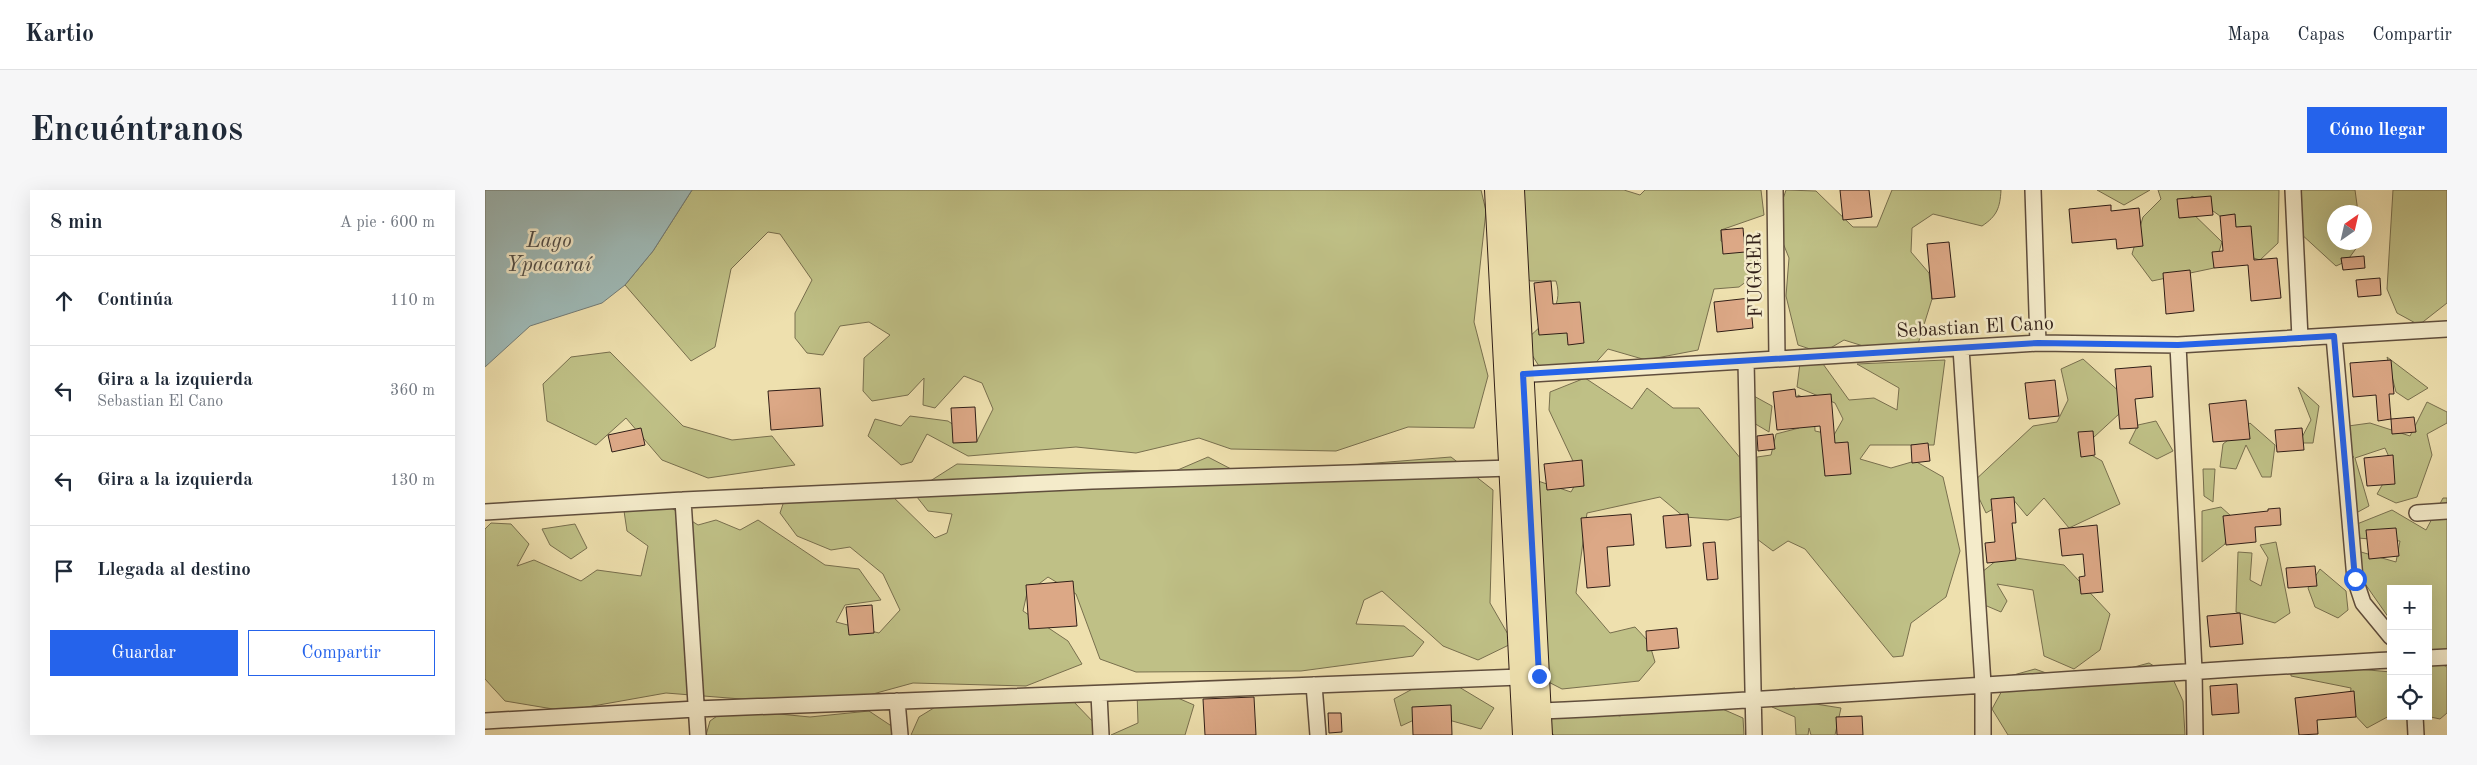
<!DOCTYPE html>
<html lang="es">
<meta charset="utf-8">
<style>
:root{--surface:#fff;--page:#f6f6f7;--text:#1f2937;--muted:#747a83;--line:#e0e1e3;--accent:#2563eb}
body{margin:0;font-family:"Old Standard TT",serif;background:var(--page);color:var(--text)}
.controls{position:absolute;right:15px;bottom:15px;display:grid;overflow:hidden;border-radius:0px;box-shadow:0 5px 20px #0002}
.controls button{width:45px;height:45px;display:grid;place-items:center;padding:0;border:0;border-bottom:1px solid var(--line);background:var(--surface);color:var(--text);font:25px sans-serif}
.compass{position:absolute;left:1842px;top:15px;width:45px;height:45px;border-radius:50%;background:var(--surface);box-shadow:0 5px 20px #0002;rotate:34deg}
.stop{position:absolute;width:15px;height:15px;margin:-11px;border:4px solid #2563eb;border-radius:50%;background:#fff}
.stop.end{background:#2563eb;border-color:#fff;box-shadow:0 1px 5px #0008}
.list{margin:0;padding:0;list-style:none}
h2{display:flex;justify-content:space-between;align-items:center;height:65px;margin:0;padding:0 20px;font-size:21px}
h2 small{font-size:16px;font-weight:400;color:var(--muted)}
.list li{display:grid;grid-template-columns:32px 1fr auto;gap:15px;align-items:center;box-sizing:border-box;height:90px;padding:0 20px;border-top:1px solid var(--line)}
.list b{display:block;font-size:19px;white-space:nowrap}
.list p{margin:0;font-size:16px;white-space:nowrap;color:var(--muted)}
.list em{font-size:16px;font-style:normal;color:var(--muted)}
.actions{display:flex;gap:10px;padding:15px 20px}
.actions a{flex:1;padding:11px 0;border:1px solid var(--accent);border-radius:0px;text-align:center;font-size:18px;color:var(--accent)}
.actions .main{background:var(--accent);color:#fff}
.icon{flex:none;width:28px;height:28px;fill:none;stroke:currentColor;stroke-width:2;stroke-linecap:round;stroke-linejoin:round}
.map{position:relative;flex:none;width:1962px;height:545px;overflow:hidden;border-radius:0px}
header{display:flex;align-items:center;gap:30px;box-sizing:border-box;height:70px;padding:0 25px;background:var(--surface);border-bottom:1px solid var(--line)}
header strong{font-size:24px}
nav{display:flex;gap:28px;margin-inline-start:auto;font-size:18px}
.intro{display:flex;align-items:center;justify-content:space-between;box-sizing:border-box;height:120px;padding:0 30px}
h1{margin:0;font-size:35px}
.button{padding:12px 22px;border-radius:0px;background:var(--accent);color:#fff;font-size:18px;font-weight:700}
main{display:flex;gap:30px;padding:0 30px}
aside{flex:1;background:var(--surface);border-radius:0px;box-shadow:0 5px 20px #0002}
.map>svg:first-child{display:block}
</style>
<header>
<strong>Kartio</strong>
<nav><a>Mapa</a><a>Capas</a><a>Compartir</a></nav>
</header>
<div class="intro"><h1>Encuéntranos</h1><a class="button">Cómo llegar</a></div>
<main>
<aside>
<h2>8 min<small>A pie · 600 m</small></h2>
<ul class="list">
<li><svg class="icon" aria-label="ahead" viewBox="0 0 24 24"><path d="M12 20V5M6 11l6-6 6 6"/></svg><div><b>Continúa</b></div><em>110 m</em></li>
<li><svg class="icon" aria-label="left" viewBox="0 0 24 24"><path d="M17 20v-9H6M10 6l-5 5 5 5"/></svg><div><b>Gira a la izquierda</b><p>Sebastian El Cano</p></div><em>360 m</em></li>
<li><svg class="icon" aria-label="left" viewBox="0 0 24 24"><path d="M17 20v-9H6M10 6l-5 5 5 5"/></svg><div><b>Gira a la izquierda</b></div><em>130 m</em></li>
<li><svg class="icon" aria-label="arrive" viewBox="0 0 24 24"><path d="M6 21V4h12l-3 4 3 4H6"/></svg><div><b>Llegada al destino</b></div></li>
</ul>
<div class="actions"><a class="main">Guardar</a><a>Compartir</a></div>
</aside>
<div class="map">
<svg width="1962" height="545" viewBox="0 0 1962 545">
<rect width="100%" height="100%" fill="#eee0ae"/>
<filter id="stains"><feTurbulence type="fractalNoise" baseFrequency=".004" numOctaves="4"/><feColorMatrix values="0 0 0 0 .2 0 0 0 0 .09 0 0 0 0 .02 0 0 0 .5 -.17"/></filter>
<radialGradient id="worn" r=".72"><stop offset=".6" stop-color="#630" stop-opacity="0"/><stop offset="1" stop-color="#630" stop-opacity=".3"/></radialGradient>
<path fill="#bfc086" stroke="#786f4e" d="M207,0H996L1001,21L989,132L1003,186L989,238L923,237L851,261L746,259L714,248L651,263L591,257L483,266L442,244L427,272L416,275L383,246L390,229L416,236L425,226L463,231L492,251L508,219L497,193L479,186L450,218L438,215L439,188L423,205L387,211L378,201L379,168L405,145L384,132L355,136L338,165L322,163L310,148V123L327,90L295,44L283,42L246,79L230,157L206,171L140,95L168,61Z
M1021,0H1139L1155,5L1160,0H1276L1279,25L1236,40V51L1272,68L1274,82L1254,97L1229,99L1213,160L1161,170L1123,159L1106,178L1057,181L1039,152C1057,134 1080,119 1071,91H1045L1030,73Z
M1301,0L1331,1L1368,37H1392L1407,0H1516C1515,18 1512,26 1497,36L1448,24L1427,38L1426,62L1444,83L1447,109L1433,154L1410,166L1359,150L1337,163L1313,155L1301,106L1304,68L1290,33Z
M1612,0H1665L1639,15Z
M1673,0H1794L1793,53L1775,70L1762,66L1735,26L1707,6L1700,16L1737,52L1729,78L1667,91L1647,64L1658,27L1676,9Z
M1814,0H1870L1873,22H1850V52L1875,53L1862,71L1851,76L1815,43Z
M1908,0H1962V113L1934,135L1912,123L1902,99Z
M125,162L198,236L247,250L287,246L310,275L223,288L177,270L141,228L111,255L62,231L58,194L86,167Z
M1333,167L1364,210L1389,208L1412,220L1414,198L1372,174L1460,170L1449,255H1385L1375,269L1406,278L1430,271L1458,287L1475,361L1461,407L1426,433L1418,466L1408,467L1320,359L1303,351L1288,361L1272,349V267L1286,265L1291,244L1314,238L1313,205L1329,213L1330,241L1349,245L1358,229L1350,213L1312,197L1315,173Z
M1902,167L1943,198L1923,210L1911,202Z
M1598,169L1637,204L1634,224L1596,259L1617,271L1635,314L1584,338L1559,308L1542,326L1527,308L1501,323L1487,293L1548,236L1572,232L1583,210L1576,179Z
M1100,188L1147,219L1162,198L1188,218H1214L1256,269L1262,325L1243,330L1199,327L1175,307L1102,323L1091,403L1125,443L1150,437L1164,452L1170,472L1154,491L1077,499L1050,485V290L1086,302L1095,286L1064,220L1065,202Z
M1813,197L1834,216L1828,253H1814L1826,230Z
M1267,205L1287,216L1284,242L1257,226Z
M1942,212L1962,222V233L1942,244L1947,265L1932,307L1911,313L1892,304L1908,276L1900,258L1870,268L1884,316L1860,329L1852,272L1869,267L1854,257L1856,237L1885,233L1925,246Z
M1671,231L1688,261L1672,269L1644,253L1653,235Z
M1765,233L1790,255L1786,287H1777L1761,255L1751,279L1735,277L1738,254Z
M723,267L748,280L791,281L966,267L1008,300L1005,413L1028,453L993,470L958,456L897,401L879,410L871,434L919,436L939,452L928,466L816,481L651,482L615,469L591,404L563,387L542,403L538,421L583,451L597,474L541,496L428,493L344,516L181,503L80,521L20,511L0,489V339L6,333L26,334L44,354L32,376L49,370L96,391L112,380L156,386L163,356L142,341L139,321L152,307L174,310L213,335L231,330L255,340L273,330L340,375L374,379L396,410L360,415L351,432L394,443L415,420L398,384L365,357L346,360L312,346L295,323L301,305L346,307L367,294L400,299L450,348L462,343L467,324L443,321L428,302L472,274L688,282Z
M1718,279H1730L1728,312L1719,306Z
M1958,308H1962V463L1956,465L1943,460V399H1906V431L1869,378V360L1911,372L1915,351L1872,348V334L1907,320L1941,340Z
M1736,317L1746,326L1740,354L1717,372V321Z
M90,334L102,358L86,369L65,355L57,339Z
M1791,352L1805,423L1790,433L1751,422L1753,362L1767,363L1765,390L1776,396L1783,368L1775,355Z
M1517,366L1579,375L1625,424L1615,460L1589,479L1559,466L1548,400L1512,394L1522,411L1516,422L1490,411L1492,386Z
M1835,379L1861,401L1863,420L1853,428L1830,417L1823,398Z
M1947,469L1962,477V523L1955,529L1941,526H1943V476Z
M1664,473L1687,487L1698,511L1700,545H1523L1507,519L1525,486L1550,479L1589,493Z
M1805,473L1906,482V525L1882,538L1864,519L1866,498L1806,486Z
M944,490L964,491L1009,518L996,539L942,524L916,536L909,509Z
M1310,498L1324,513L1356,518L1350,545H1326L1324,538L1323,545H1311L1310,527L1287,517L1290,501Z
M672,499L709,515L700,545H626L653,533L652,502Z
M1210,507L1258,528L1259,545H1069L1057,533L1083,513L1135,526L1159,513Z
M588,511L612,536L613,545H426L434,527L452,516Z
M242,519L325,527L384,521L414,541V545H221L225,531Z"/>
<path fill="#9fbab7" stroke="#737c77" d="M0,0H207L168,61L140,95L117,113L45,136L0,177Z"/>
<path fill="#dca886" stroke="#301e17" d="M1355,0H1384L1387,27L1358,30Z
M1726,6L1728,25L1694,28L1692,9Z
M1626,15V21L1654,18L1658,56L1632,59L1631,49L1587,53L1584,19Z
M1750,24L1751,37L1766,36L1769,70L1792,68L1796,108L1766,111L1763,75L1729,78L1727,62L1738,61L1735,26Z
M1258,38L1260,62L1238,64L1236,40Z
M1464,52L1470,107L1447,109L1442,54Z
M1879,66L1880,78L1858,80L1856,68Z
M1705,80L1709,121L1681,124L1678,83Z
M1895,88L1896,105L1873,107L1871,90Z
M1066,91L1068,114L1095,112L1099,153L1083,155L1082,143L1054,145L1049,93Z
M1265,108L1268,138L1232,142L1229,112Z
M1906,170L1909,204H1904L1906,229L1893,231L1891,205L1868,207L1865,173Z
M1666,176L1668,207L1650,209L1653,238L1635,239L1630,179Z
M1570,190L1574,226L1544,229L1540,193Z
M335,198L338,236L286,240L283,201Z
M1310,199L1311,207L1346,204L1350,253L1363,252L1366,284L1340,286L1335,236L1292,240L1288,202Z
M1761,210L1765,249L1728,252L1724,214Z
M490,217L492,252L468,253L466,218Z
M1929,227L1931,242L1907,244L1906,229Z
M156,238L160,255L127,262L123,245Z
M1817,238L1819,260L1792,262L1790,240Z
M1608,241L1610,265L1596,267L1593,242Z
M1288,244L1290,259L1273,261L1272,246Z
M1443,253L1445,271L1427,273L1426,255Z
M1908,265L1910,294L1882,296L1879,268Z
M1097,270L1099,296L1062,300L1059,274Z
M1529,307L1531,333H1527L1531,370L1502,373L1500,353L1510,352L1506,309Z
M1795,318L1796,335L1770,337L1771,352L1741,355L1738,326L1783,321V319Z
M1146,324L1149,355L1122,357L1125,396L1102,398L1096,328Z
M1203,324L1206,356L1181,358L1178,326Z
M1612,335L1618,402L1596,404L1594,387L1600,386L1598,364L1577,366L1574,339Z
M1911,338L1914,366L1884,369L1881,340Z
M1230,352L1233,389L1222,390L1218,353Z
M1830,376L1832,396L1803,398L1801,378Z
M588,391L592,436L544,439L541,395Z
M387,415L389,443L364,445L361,417Z
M1755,423L1758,454L1725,457L1722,426Z
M1192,438L1194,458L1162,461L1161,441Z
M1752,494L1754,523L1727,525L1725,496Z
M1869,501L1871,527L1832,530L1833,544L1814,545L1810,508Z
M769,507L771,545H720L718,509Z
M966,515L967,545H928L927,517Z
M843,523H856L857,542L844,543Z
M1377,526L1378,545H1352L1351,527Z"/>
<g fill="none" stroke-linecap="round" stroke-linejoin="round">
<g stroke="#604e3d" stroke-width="18">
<path id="minor" d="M1290,0L1292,169
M1548,0L1553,153
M1808,0L1815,148
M1849,146L1870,389L1878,413L1906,447
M1693,155L1709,480L1710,545
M1476,158L1498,494V545
M1261,171L1269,545
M1030,185L1553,153L1693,155L1962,139
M198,310L213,545
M0,322L198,310L607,291L1026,278
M1932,323L1962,321
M1943,468L1962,467
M829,495L833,545
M614,504L616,545
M412,511L415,545
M1056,521C1340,508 1622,485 1906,470
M1930,526L1931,545
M0,531L211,519L1035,487"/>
</g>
<g stroke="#301e17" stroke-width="22">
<path id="major" d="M1010,0L1038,545
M1029,0L1057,545"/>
</g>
<use href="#minor" stroke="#f4ebca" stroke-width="15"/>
<use href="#major" stroke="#eee0ae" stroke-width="20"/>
</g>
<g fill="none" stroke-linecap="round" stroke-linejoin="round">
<path stroke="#2563eb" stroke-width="6" d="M1054,486L1038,184L1553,153L1693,155L1849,146L1870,389"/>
</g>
<g text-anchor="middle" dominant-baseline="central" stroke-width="5" stroke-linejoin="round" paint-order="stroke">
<g font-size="20" fill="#301e17" stroke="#f4ebca">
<text transform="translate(1271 85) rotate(-91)">FUGGER</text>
<text transform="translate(1490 138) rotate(-3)">Sebastian El Cano</text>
</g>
<g font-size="21" font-style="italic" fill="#514d47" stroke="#f4ebca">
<text x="64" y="51">Lago<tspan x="64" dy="24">Ypacaraí</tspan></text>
</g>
</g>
<rect width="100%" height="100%" filter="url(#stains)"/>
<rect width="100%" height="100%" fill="url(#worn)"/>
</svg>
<div class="controls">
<button>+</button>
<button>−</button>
<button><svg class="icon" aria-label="locate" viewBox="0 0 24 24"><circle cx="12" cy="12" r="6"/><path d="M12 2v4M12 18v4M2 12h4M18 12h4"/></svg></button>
</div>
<svg class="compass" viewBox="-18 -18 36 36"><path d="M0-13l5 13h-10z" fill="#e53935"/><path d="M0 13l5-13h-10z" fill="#747a83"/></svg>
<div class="stop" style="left:1870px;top:389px"></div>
<div class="stop end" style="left:1054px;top:486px"></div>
</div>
</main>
